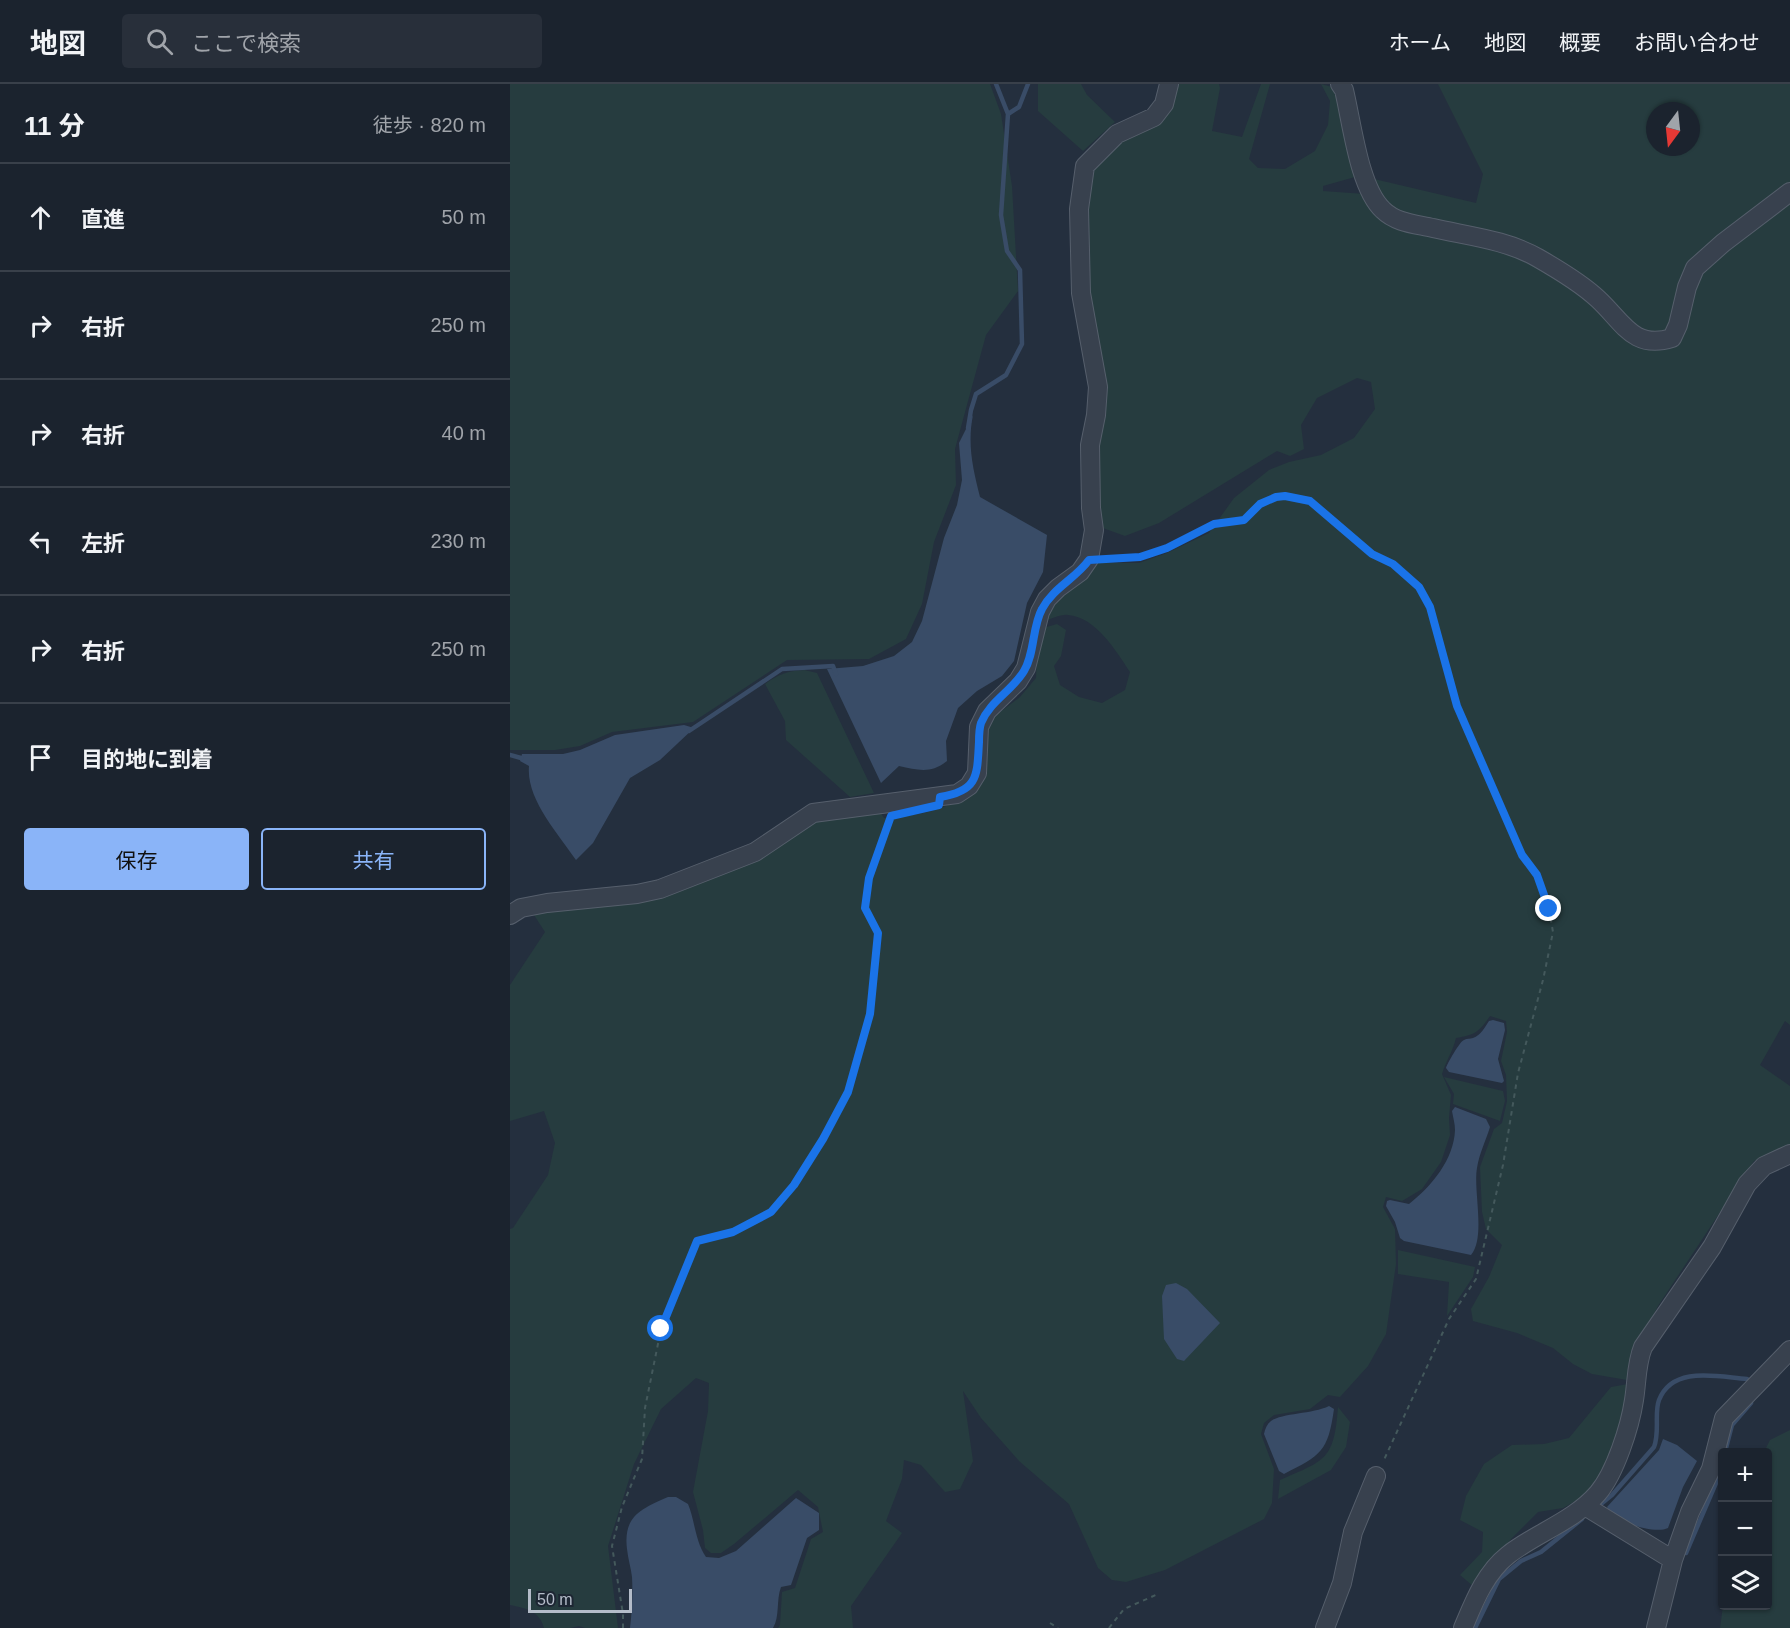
<!DOCTYPE html>
<html lang="ja">
<meta charset="utf-8">
<style>
:root{--surface:#1b232e;--page:#282f3a;--text:#f1f3f6;--muted:#a0a4aa;--line:#39404a;--accent:#8ab4f8}
body{margin:0;font-family:Helvetica,"Noto Sans JP",sans-serif;background:var(--page);color:var(--text)}
.controls{position:absolute;right:18px;bottom:18px;display:grid;overflow:hidden;border-radius:6px;box-shadow:0 2px 4px #0004}
.controls button{width:54px;height:54px;display:grid;place-items:center;padding:0;border:0;border-bottom:2px solid var(--line);background:var(--surface);color:var(--text);font:30px sans-serif}
.compass{position:absolute;left:1136px;top:18px;width:54px;height:54px;border-radius:50%;background:var(--surface);box-shadow:0 2px 4px #0004;rotate:195deg}
.scale{position:absolute;left:18px;bottom:15px;width:104px;box-sizing:border-box;padding-left:6px;border:3px solid #b4bcc9;border-top:0;font-size:16px;line-height:21px;white-space:nowrap;color:#b4bcc9;-webkit-text-stroke:4px #1d2633;paint-order:stroke}
.stop{position:absolute;width:18px;height:18px;margin:-14px;border:4px solid #1a73e8;border-radius:50%;background:#fff}
.stop.end{background:#1a73e8;border-color:#fff;box-shadow:0 2px 6px #0008}
.list{margin:0;padding:0;list-style:none}
h2{display:flex;justify-content:space-between;align-items:center;height:78px;margin:0;padding:0 24px;font-size:26px}
h2 small{font-size:20px;font-weight:400;color:var(--muted)}
.list li{display:grid;grid-template-columns:39px 1fr auto;gap:18px;align-items:center;box-sizing:border-box;height:108px;padding:0 24px;border-top:2px solid var(--line)}
.list b{display:block;font-size:22px;white-space:nowrap}
.list em{font-size:20px;font-style:normal;color:var(--muted)}
.actions{display:flex;gap:12px;padding:18px 24px}
.actions a{flex:1;padding:14px 0;border:2px solid var(--accent);border-radius:6px;text-align:center;font-size:21px;color:var(--accent)}
.actions .main{background:var(--accent);color:#111}
.icon{flex:none;width:33px;height:33px;fill:none;stroke:currentColor;stroke-width:2;stroke-linecap:round;stroke-linejoin:round}
.map{position:relative;flex:none;width:1280px;height:1544px;overflow:hidden}
header{display:flex;align-items:center;gap:36px;box-sizing:border-box;height:84px;padding:0 30px;background:var(--surface);border-bottom:2px solid var(--line)}
header strong{font-size:28px}
nav{display:flex;gap:33px;margin-inline-start:auto;font-size:21px}
.search{width:420px;height:54px;background:var(--page);display:flex;align-items:center;gap:15px;box-sizing:border-box;padding:0 21px;border-radius:6px;color:var(--muted);font-size:22px}
main{display:flex}
aside{flex:1;background:var(--surface)}
.map>svg:first-child{display:block}
</style>
<header>
<strong>地図</strong>
<div class="search"><svg class="icon" aria-label="search" viewBox="0 0 24 24"><circle cx="10" cy="10" r="6"/><path d="M15 15l6 6"/></svg>ここで検索</div>
<nav><a>ホーム</a><a>地図</a><a>概要</a><a>お問い合わせ</a></nav>
</header>
<main>
<aside>
<h2>11 分<small>徒歩 · 820 m</small></h2>
<ul class="list">
<li><svg class="icon" aria-label="ahead" viewBox="0 0 24 24"><path d="M12 20V5M6 11l6-6 6 6"/></svg><div><b>直進</b></div><em>50 m</em></li>
<li><svg class="icon" aria-label="right" viewBox="0 0 24 24"><path d="M7 20v-9h11M14 6l5 5-5 5"/></svg><div><b>右折</b></div><em>250 m</em></li>
<li><svg class="icon" aria-label="right" viewBox="0 0 24 24"><path d="M7 20v-9h11M14 6l5 5-5 5"/></svg><div><b>右折</b></div><em>40 m</em></li>
<li><svg class="icon" aria-label="left" viewBox="0 0 24 24"><path d="M17 20v-9H6M10 6l-5 5 5 5"/></svg><div><b>左折</b></div><em>230 m</em></li>
<li><svg class="icon" aria-label="right" viewBox="0 0 24 24"><path d="M7 20v-9h11M14 6l5 5-5 5"/></svg><div><b>右折</b></div><em>250 m</em></li>
<li><svg class="icon" aria-label="arrive" viewBox="0 0 24 24"><path d="M6 21V4h12l-3 4 3 4H6"/></svg><div><b>目的地に到着</b></div></li>
</ul>
<div class="actions"><a class="main">保存</a><a>共有</a></div>
</aside>
<div class="map">
<svg width="1280" height="1544" viewBox="0 0 1280 1544">
<rect width="100%" height="100%" fill="#242f3e"/>
<path fill="#263c3f" fill-rule="evenodd" d="M0,0H480L491,30L502,102L508,207L476,251L445,365L446,401L424,458L412,520L396,555L359,575L277,576L183,638L102,648L70,662L45,666H0Z
M528,0H571L577,11L605,38L573,67L528,27Z
M667,0H709L710,4L702,47L732,53L751,0H760L739,75L748,84L775,85L805,67L818,41L820,17L811,0L822,3L832,28L845,93L813,102V107L855,110L900,148L1016,174L1043,190L1141,265L1153,266L1165,259L1189,186L1280,117V941L1275,937L1250,981L1280,1002V1065L1244,1077L1148,1222L1124,1268L1117,1296L1082,1290L1063,1280L1043,1264L1007,1249L963,1237L961,1225L979,1193L992,1161L976,1145L972,1128L970,1083L984,1045L992,1039L997,1017L996,991L991,977L997,948L996,937L980,932C969,948 965,951 946,954C943,967 936,977 932,990L941,1011L939,1034L940,1051L931,1078L912,1105L892,1117L876,1113L873,1123L885,1145L886,1180L876,1250L858,1282L830,1313L818,1311L800,1325L764,1331L754,1339L751,1350L764,1385L762,1419L754,1435L655,1486L616,1498L602,1496L588,1484L559,1420L509,1377L471,1334L453,1307L463,1377L450,1405L435,1408L411,1381L394,1376L392,1395L376,1437L392,1449L341,1522L343,1544H268L270,1541L272,1508L285,1504L301,1455L313,1448L308,1423L288,1406L224,1460L211,1469H201L195,1464L193,1446L183,1408L198,1327L199,1299L186,1294L151,1325L124,1380L98,1462L108,1544H75L69,1542L60,1544H34C30,1527 15,1524 0,1521V1145L3,1144L38,1091L45,1059L34,1027L0,1037V901L35,848L24,831L42,824L88,821L312,732L369,726L374,734C410,731 431,728 463,708L481,635L510,613L526,594L527,569L533,544L547,540L556,546L551,572L544,582L550,601L569,613L592,619L615,606L620,588C606,567 586,533 558,531C551,530 541,535 534,537L540,520L584,479H629L657,469L699,449L724,414L759,386L779,378L811,371L844,354L865,325L861,298L847,294L807,314L791,341L794,365L780,372L767,367L649,439L615,452L590,443L577,209L575,130L582,86Z
M928,0H1280V105L1178,186L1159,248L1133,249L1014,158L888,128L870,112L860,94L966,119L973,90ZM1145,27H1181V63H1145Z
M294,586L307,589L364,709L340,713L276,656L275,637L255,600C269,590 277,587 294,586Z
M934,993L993,1007L995,1017L990,1037L943,1020L944,1010Z
M888,1166L965,1183L963,1193L937,1232L939,1198L888,1190Z
M1118,1300L1114,1327L1101,1367L1084,1407L1053,1424L1028,1428L1001,1455L989,1473L963,1502L950,1491L972,1468L973,1448L950,1436L956,1412L974,1380L1002,1361L1034,1360L1059,1354L1101,1303Z
M828,1323L840,1338L836,1363L821,1386L768,1415L770,1396C816,1376 824,1376 828,1323Z
M1280,1346V1544H1210L1213,1522H1258V1368H1254L1260,1356Z"/>
<path fill="#394c67" d="M463,331C457,360 463,385 470,413L537,451L533,488L517,519L504,577L492,592L467,607L448,624L436,657L437,677C421,690 408,686 389,682L371,699L317,585L353,582L384,572L402,558L412,537L434,454L447,421L452,396L449,359Z
M174,641L184,644L150,676L120,694L83,759L66,776C48,749 16,715 19,682L10,677L12,670H53L70,666L105,651Z
M983,936L994,939L995,946L988,975L994,997L992,999L939,988L936,984C937,980 950,957 954,956C957,954 960,955 963,954C971,951 975,943 979,937Z
M945,1023L976,1035L980,1043C976,1056 969,1070 967,1084C963,1107 976,1153 961,1171L894,1157L890,1154L885,1138L876,1122L877,1117L880,1116L899,1120C922,1102 944,1075 945,1046C945,1040 943,1033 942,1027Z
M666,1199L677,1205L710,1239L674,1277L667,1275L654,1255L652,1212L656,1201Z
M819,1322L824,1325C818,1368 811,1371 774,1390L769,1387L754,1350C755,1345 757,1340 761,1337C772,1329 803,1330 819,1322Z
M1153,1355L1167,1361L1187,1377L1173,1403L1158,1444C1144,1451 1103,1437 1097,1423L1149,1366Z
M158,1413H166L178,1420C185,1437 185,1457 196,1473L209,1474L226,1467L286,1414L309,1429V1446L297,1454L281,1501L271,1503C266,1516 270,1533 263,1544H120C122,1527 123,1510 122,1493C121,1484 118,1475 117,1465C113,1432 131,1425 158,1413Z"/>
<g fill="none" stroke-linecap="round" stroke-linejoin="round">
<path stroke="#394c67" stroke-width="4.5" d="M486,0L498,30
M458,344L461,326L466,310L496,291L512,260L510,186L497,167L491,131L498,30L509,23L518,0
M179,647L272,585L323,582L326,590
M0,671L11,674
M1215,1368L1222,1341L1241,1319
M1086,1424L1102,1411L1144,1363C1150,1348 1144,1329 1149,1316C1163,1281 1208,1293 1237,1295
M1176,1469L1212,1385
M965,1544L989,1495L1011,1477L1031,1468L1072,1435"/>
<g stroke="#565f6c" stroke-width="20">
<path id="minor" d="M830,0L834,6C842,39 849,104 873,126C886,139 906,140 923,144C958,152 997,156 1028,174C1049,186 1071,199 1088,215C1113,238 1123,266 1162,254L1168,241L1177,203L1185,184L1213,159L1280,108
M0,831L11,824L37,819L127,810L150,805L245,768L303,729L447,710L459,702L467,689L469,643L477,627L508,597L516,584L530,528L537,515L548,504L570,488L579,475L584,446L581,424L580,361L586,331L588,303L571,209L569,125L575,82L607,50L644,33L654,20L659,0
M1075,1422L1163,1476
M815,1544L832,1499L843,1448L866,1392
M953,1544C964,1518 975,1489 998,1471C1026,1449 1064,1437 1088,1409C1105,1389 1120,1343 1124,1316C1127,1298 1126,1280 1133,1263L1202,1163L1237,1100L1254,1082L1280,1070
M1146,1544L1163,1476L1180,1428L1201,1385L1214,1334L1280,1266"/>
</g>
<path stroke="#44595c" stroke-width="2" stroke-dasharray="4.5 4.5" stroke-linecap="butt" d="M594,475L630,473L657,464L703,440L734,436L750,420L766,413L775,412L800,417L862,470L883,480L909,503L919,523L947,622L1012,771L1027,791L1039,825L1043,848L1033,896L1008,989L993,1081L966,1195L939,1235L873,1378
M540,1539L548,1544
M113,1544V1530L102,1462L112,1423L132,1375L135,1324L151,1245L187,1157L223,1148L261,1128L284,1101L313,1055L338,1008L360,930L368,849L355,823L359,794L380,734
M599,1544L614,1525L648,1510"/>
<use href="#minor" stroke="#38414e" stroke-width="18"/>
</g>
<g fill="none" stroke-linecap="round" stroke-linejoin="round">
<path stroke="#1a73e8" stroke-width="8" d="M151,1245L187,1157L223,1148L261,1128L284,1101L313,1055L338,1008L360,930L368,849L355,824L359,794L381,732L429,721L430,713C469,707 467,691 469,658C469,651 469,645 471,639C480,617 502,607 514,587C525,569 522,543 532,525C543,504 565,495 579,476L630,473L657,464L704,440L734,436L750,420L766,413L775,412L800,417L862,470L883,480L909,503L920,523L947,622L1012,771L1027,791L1039,825"/>
</g>
</svg>
<div class="controls">
<button>+</button>
<button>−</button>
<button><svg class="icon" aria-label="layers" viewBox="0 0 24 24"><path d="M12 4l9 5-9 5-9-5zM3 14l9 5 9-5"/></svg></button>
</div>
<svg class="compass" viewBox="-18 -18 36 36"><path d="M0-13l5 13h-10z" fill="#e53935"/><path d="M0 13l5-13h-10z" fill="#a0a4aa"/></svg>
<div class="scale">50 m</div>
<div class="stop" style="left:151px;top:1245px"></div>
<div class="stop end" style="left:1039px;top:825px"></div>
</div>
</main>
